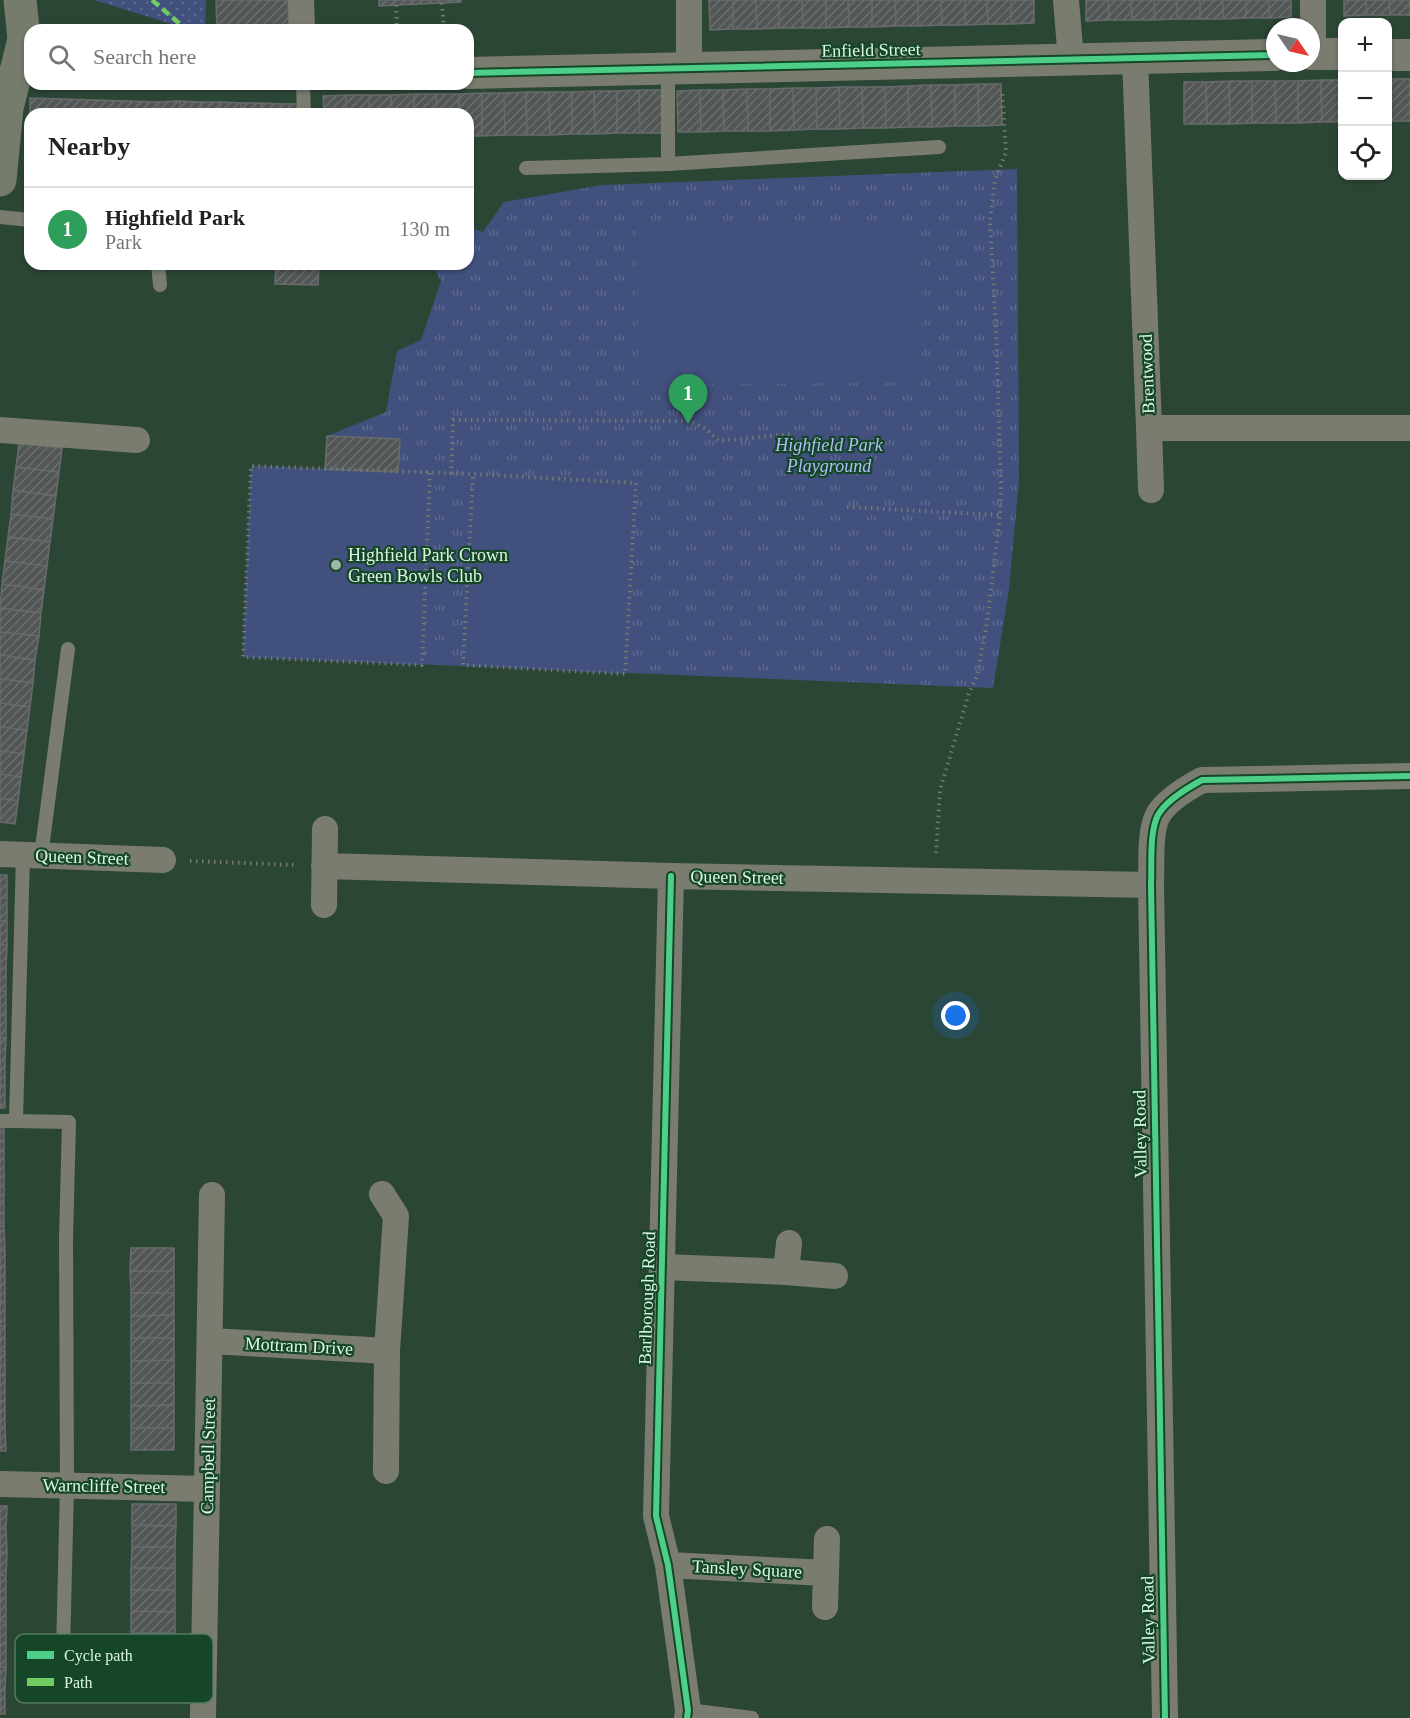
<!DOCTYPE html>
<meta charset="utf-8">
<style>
:root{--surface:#fff;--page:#f2f2f2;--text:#222;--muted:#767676;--line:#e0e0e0;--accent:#5a665d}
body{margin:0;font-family:Georgia,serif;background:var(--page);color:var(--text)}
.controls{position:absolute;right:18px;top:18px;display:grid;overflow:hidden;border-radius:12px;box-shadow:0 2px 4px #0004}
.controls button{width:54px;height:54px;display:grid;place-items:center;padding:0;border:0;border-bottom:2px solid var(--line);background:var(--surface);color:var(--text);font:30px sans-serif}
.compass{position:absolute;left:1266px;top:18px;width:54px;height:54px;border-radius:50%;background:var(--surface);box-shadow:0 2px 4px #0004;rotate:124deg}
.you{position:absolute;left:956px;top:1016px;width:21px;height:21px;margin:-15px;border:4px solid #fff;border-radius:50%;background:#1a73e8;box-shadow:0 0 0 9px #1a73e833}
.badge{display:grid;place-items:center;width:39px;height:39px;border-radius:50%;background:var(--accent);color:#fff;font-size:20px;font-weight:700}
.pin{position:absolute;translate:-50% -50px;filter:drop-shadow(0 2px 3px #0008)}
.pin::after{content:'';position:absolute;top:32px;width:21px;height:18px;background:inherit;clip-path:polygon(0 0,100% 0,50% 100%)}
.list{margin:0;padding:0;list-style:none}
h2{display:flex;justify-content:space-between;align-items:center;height:78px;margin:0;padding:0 24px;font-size:26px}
h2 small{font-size:20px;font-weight:400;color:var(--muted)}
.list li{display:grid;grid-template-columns:39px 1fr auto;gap:18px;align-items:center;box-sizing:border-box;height:84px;padding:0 24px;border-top:2px solid var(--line)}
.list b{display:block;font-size:22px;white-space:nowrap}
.list p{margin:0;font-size:20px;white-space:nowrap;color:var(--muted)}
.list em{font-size:20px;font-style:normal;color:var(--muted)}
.icon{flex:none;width:33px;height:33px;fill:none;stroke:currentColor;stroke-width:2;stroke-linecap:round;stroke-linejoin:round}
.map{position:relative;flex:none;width:1410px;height:1718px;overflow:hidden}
.search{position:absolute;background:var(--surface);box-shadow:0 2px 4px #0004;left:24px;top:24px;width:450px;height:66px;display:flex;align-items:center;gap:15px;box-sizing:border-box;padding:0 21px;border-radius:18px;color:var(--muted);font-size:22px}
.panel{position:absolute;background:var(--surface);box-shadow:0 2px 4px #0004;left:24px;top:108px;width:450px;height:162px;border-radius:18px}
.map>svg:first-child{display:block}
</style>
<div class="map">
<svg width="1410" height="1718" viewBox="0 0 1410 1718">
<defs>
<pattern id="grass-dots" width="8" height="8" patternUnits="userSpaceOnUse" patternTransform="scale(1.5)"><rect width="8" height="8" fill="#42507d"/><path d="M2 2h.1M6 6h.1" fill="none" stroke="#5d6a8f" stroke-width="1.8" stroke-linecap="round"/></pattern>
<pattern id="park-tufts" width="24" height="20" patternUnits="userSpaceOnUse" patternTransform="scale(1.5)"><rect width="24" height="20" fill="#42507d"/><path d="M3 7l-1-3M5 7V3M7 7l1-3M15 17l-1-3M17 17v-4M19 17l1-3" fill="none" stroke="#5d6a8f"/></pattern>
<pattern id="building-hatch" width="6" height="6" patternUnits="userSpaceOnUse" patternTransform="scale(1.5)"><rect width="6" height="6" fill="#525755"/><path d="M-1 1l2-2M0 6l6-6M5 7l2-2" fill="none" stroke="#6a706d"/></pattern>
</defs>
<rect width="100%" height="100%" fill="#2c4636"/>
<path fill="url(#grass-dots)" d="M94,0H206L205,30H191Z"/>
<path fill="url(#park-tufts)" d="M1017,169L1019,480L1009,589L993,688L243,657L251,466L325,469L327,436L386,412L397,351L421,340L441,281L432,264H468V227L483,232L504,202L603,185Z"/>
<path fill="#42507d" d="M921,222L922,382L638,385L637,224Z
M251,466L430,473L422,665L243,657Z
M473,474L636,483L625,674L463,665Z"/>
<path fill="url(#building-hatch)" stroke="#686b6b" stroke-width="1.5" d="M216,0H288L289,30H217Z
M379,0H461V2L379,6Z
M709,0H733V29L710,30Z
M733,0H756L757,29H733Z
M756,0H779V28L757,29Z
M779,0H802L803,28H779Z
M802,0H826V28H803Z
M826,0H848L849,27L826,28Z
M848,0H872V27H849Z
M872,0H895L896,26L872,27Z
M895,0H918V26H896Z
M918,0H941L942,25L918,26Z
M941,0H965V25H942Z
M965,0H987L988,24L965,25Z
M987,0H1011V24H988Z
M1011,0H1034V23L1011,24Z
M1086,0H1108L1109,20L1086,21Z
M1108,0H1131L1132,20H1109Z
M1131,0H1154L1155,20H1132Z
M1154,0H1177V19L1155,20Z
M1177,0H1200V19H1177Z
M1200,0H1223V19H1200Z
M1223,0H1246V18L1223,19Z
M1246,0H1269V18H1246Z
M1269,0H1291V17L1269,18Z
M1344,0H1366L1367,15L1344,16Z
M1366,0H1389L1390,15H1367Z
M1389,0H1410V15H1390Z
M1388,79H1390V121H1388Z
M1390,79H1410V121H1390Z
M1321,80L1322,122L1298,123V81Z
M1321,80H1342V122H1322Z
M1229,81L1230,124H1207L1206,82Z
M1229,81H1252V123L1230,124Z
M1252,81H1275L1276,123H1252Z
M1275,81H1298V123H1276Z
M1184,82H1206L1207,124H1184Z
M978,84L979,126H955V85Z
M978,84H1001L1002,125L979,126Z
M931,85L932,127H909L908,86Z
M931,85H955V126L932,127Z
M908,86L909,127L886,128L885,87Z
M839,87L840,129H817L816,88Z
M839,87H862L863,128L840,129Z
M862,87H885L886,128H863Z
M793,88L794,130L770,131V89Z
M793,88H816L817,129L794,130Z
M747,89L748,131H724L723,90Z
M747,89H770V131H748Z
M639,90L640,133H617V91Z
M639,90H662L663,133H640Z
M700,90L701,132H678L677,91Z
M700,90H723L724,131L701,132Z
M594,91L595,134H572V92Z
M594,91H617V133L595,134Z
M526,92L527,135H505L504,93Z
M526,92H549L550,135H527Z
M549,92H572V134L550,135Z
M482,93V136H468V114H459V94Z
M482,93H504L505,135L482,136Z
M414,94V114H392L391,95Z
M414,94H436L437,114H414Z
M436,94H459V114H437Z
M346,95V114H324L323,96Z
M346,95H369V114H346Z
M369,95H391L392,114H369Z
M30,98L158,102V114H30Z
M180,101L201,102L200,114H180Z
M180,101V114H158V102Z
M201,102H221L220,114H200Z
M221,102L241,103V114H220Z
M241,103H261V114H241Z
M261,103L282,104L281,114H261Z
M282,104H302L301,114H281Z
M30,117V200H28Z
M276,264H319L318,285L275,284Z
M327,436L400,439L398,472L325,469Z
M19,443L62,448L59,472L16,467Z
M16,467L59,472L56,496L13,490Z
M13,490L56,496L53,519L11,514Z
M11,514L53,519L50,542L8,537Z
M8,537L50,542L47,566L5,561Z
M5,561L47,566L44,590L2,584Z
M2,584L44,590L41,613L0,608Z
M0,608L41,613L39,636L0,632Z
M0,632L39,636L35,660L0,655Z
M0,655L35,660L33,683L0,679Z
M0,679L33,683L30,707L0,703Z
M0,703L30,707L27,730L0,727Z
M0,727L27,730L24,754L0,751Z
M0,751L24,754L21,777L0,774Z
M0,774L21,777L18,801L0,798Z
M0,798L18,801L15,824L0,822Z
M0,875H7V898H0Z
M0,898H7V921H0Z
M0,921H7V945H0Z
M0,945H7L6,968H0Z
M0,968H6V992L0,991Z
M0,991L6,992V1015H0Z
M0,1015H6V1038H0Z
M0,1038H6L5,1061H0Z
M0,1061H5V1085H0Z
M0,1085H5V1108H0Z
M0,1127H4V1151L0,1152Z
M4,1151V1176L0,1177V1152Z
M4,1176V1201H0V1177Z
M0,1201H4V1226H0Z
M0,1226H4L5,1251H0Z
M131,1248H174V1271H130Z
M0,1251H5V1277H0Z
M130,1271H174V1293H131Z
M0,1277H5V1301H0Z
M131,1293H174V1315L131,1316Z
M0,1301H5V1326H0Z
M174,1315V1338H131V1316Z
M0,1326H5V1351H0Z
M131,1338H174V1360L131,1361Z
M0,1351H5V1376H0Z
M174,1360V1383H131V1361Z
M0,1376H5V1401H0Z
M131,1383H174V1405L131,1406Z
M0,1401H5V1426H0Z
M174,1405V1428H131V1406Z
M0,1426H5L6,1451H0Z
M131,1428H174V1450H131Z
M132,1504H176V1526L132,1525Z
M0,1506H7L6,1529H0Z
M132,1525L176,1526L175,1547H132Z
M0,1529H6L7,1553L0,1552Z
M132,1547H175V1568H131Z
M0,1552L7,1553L6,1576L0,1575Z
M131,1568H175V1590H131Z
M0,1575L6,1576V1598H0Z
M131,1590H175V1612L131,1611Z
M0,1598H6V1621H0Z
M131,1611L175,1612V1633H131Z
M0,1621H6V1644H0Z
M131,1633H175V1655H131Z
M0,1644H6V1667H0Z
M0,1667H6L5,1690H0Z
M0,1690H5V1714H0Z"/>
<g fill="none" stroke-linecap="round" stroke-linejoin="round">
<path stroke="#737a6e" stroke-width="4" stroke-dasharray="1.5 4.5" stroke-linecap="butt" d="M442,3L444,30
M396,5L397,30
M430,473L422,665L243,657L251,466L473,474L636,483L625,674L463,665L473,474
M451,474L453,420L690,421L706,429L719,441L793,434
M847,507L1000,515
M936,853L940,790L969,693L977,676L987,622L1000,515L1001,486L996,329L990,221L995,180L1006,152L1002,91
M190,861L296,865"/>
<path stroke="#7b7c70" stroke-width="14" d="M303,84L304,114
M668,164L939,147
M526,168L668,164V68
M0,217L30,220
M158,264L160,285
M23,855L16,1121L69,1122L66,1239L67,1486L62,1694L204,1696
M41,856L68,649
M0,1121H16
M688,1710L752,1718"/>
<path stroke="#7b7c70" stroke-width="26" d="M301,0L302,30
M1066,0L1071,60
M1313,0V54
M1135,58L1149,428H1410
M689,68V0
M1149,428L1151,490
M0,430L137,440
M0,854L163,860
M324,866L671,876L1151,885
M671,876L656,1516L668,1565L688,1710L687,1718
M324,905L325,829
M382,1194L396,1216L387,1351L386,1471
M663,1267L786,1272L835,1276
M786,1272L789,1243
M210,1341L387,1351
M0,1484L207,1489
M668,1565L826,1573
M825,1607L827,1539
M203,1718L212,1195
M1165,1718L1151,885C1152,866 1149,832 1158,815C1166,801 1189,787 1202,780L1410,776"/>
<path stroke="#7b7c70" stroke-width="32" d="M1311,54H1342
M1388,55H1410
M468,73L1275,55"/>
<path stroke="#757c6c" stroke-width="33" d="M0,180L7,108L24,39L20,0"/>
<path stroke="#71cb61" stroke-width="4.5" stroke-dasharray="9 4.5" stroke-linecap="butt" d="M152,0L187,30"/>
<g stroke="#154628" stroke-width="10">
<path id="cycleway" d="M468,73L1275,55
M671,876L656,1516L668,1565L688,1710L687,1718
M1165,1718L1151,885C1152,866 1149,832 1158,815C1166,801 1189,787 1202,780L1410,776"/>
</g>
<use href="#cycleway" stroke="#4dcf88" stroke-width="6"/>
</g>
<circle fill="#9eb8a6" stroke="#154628" stroke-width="2" cx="336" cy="565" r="6"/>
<g text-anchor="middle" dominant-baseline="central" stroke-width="4.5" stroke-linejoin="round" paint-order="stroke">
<g font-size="18" fill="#dcf6e3" stroke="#154628">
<text transform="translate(871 50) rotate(-1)">Enfield Street</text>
<text transform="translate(1147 374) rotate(-92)">Brentwood</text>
<text transform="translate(82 857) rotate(2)">Queen Street</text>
<text transform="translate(737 877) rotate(1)">Queen Street</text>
<text transform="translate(1140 1134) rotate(-91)">Valley Road</text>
<text transform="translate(647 1298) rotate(-88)">Barlborough Road</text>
<text transform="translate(299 1346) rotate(3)">Mottram Drive</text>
<text transform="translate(208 1456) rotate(-89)">Campbell Street</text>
<text transform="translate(104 1486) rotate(1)">Warncliffe Street</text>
<text transform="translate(747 1569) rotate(3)">Tansley Square</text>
<text transform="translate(1148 1620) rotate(-91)">Valley Road</text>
</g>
<g font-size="18" font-style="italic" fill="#b0bef8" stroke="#154628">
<text x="829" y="445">Highfield Park<tspan x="829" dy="21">Playground</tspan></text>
</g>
<g font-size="18" fill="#dcf6e3" stroke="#154628" text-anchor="start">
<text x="348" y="555">Highfield Park Crown<tspan x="348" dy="21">Green Bowls Club</tspan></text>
</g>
</g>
<rect x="15" y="1634" width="198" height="69" rx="9" fill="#154628" stroke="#517b60" stroke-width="1.5"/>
<rect x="27" y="1651" width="27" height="8" fill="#4dcf88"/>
<rect x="27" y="1678" width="27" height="8" fill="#71cb61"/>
<g font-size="16" fill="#dcf6e3">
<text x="64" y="1661">Cycle path</text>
<text x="64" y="1688">Path</text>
</g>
</svg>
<div class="controls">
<button>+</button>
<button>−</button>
<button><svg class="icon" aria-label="locate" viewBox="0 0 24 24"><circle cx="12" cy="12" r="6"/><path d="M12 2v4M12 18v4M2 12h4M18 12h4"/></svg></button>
</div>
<svg class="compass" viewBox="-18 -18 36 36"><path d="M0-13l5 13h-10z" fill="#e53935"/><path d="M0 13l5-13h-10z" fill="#767676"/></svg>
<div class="you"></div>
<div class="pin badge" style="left:688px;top:424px;background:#2e9e5b">1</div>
<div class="search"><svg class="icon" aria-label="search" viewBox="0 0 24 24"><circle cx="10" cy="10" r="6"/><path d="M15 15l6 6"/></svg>Search here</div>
<section class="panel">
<h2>Nearby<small></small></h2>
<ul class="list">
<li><span class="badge" style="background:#2e9e5b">1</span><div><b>Highfield Park</b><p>Park</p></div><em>130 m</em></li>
</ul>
</section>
</div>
